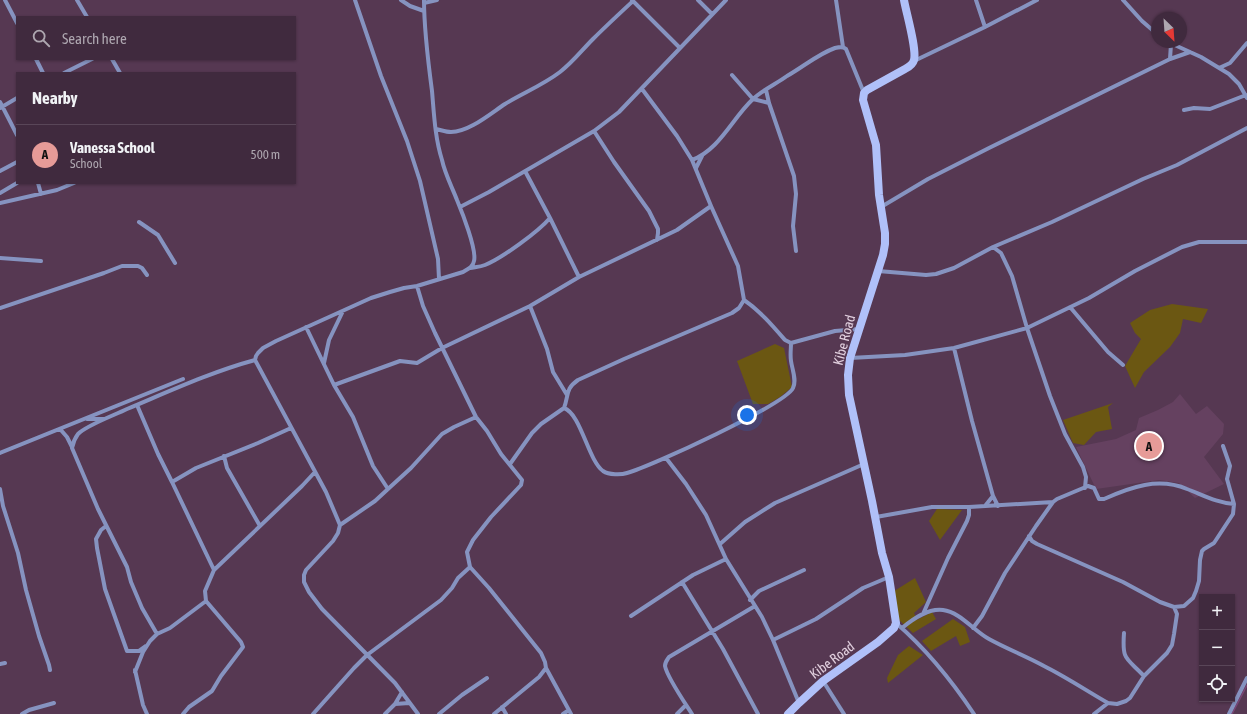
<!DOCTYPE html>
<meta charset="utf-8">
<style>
:root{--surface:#402a3e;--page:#473245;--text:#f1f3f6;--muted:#aea7b0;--line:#594658;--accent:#e69b98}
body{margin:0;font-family:"Asap Condensed",sans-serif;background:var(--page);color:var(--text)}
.controls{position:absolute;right:12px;bottom:12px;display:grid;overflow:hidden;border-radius:0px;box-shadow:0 1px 3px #0004}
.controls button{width:36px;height:36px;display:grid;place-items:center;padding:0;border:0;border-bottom:1px solid var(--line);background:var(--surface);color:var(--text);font:20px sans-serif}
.compass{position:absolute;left:1151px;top:12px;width:36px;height:36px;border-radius:50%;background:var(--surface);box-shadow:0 1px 3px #0004;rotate:155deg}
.you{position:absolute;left:747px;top:415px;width:14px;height:14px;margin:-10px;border:3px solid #fff;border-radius:50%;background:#1a73e8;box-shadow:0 0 0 6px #1a73e833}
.badge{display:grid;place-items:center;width:26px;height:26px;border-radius:50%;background:var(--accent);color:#111;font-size:13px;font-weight:700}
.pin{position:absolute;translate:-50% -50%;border:2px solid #fff;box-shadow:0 1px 4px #0006}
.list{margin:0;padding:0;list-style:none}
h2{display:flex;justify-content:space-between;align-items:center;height:52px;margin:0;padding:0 16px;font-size:17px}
h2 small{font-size:13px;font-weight:400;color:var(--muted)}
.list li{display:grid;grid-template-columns:26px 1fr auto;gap:12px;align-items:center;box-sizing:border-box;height:60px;padding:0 16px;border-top:1px solid var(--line)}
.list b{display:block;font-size:15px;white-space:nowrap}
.list p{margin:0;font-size:13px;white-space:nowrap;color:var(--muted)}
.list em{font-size:13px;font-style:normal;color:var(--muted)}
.icon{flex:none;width:22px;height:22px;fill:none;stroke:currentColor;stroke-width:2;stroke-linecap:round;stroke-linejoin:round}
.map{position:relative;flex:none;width:1247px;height:714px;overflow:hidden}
.search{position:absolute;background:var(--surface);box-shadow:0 1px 3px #0004;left:16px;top:16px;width:280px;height:44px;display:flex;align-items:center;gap:10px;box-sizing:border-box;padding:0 14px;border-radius:0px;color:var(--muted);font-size:15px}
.panel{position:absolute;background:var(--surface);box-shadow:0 1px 3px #0004;left:16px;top:72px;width:280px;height:112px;border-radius:0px}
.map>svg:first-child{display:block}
</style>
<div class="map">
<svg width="1247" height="714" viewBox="0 0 1247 714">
<rect width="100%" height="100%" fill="#563852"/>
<path fill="#654160" d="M1180,394L1196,414L1207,406L1224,424L1223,434L1204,457L1224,484L1195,498L1179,483L1159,480L1096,489L1076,447L1116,439L1136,430L1139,418L1158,410L1173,402Z"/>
<path fill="#6b5712" d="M1172,304L1208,309L1201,323L1183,319L1180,333L1170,347L1144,372L1135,388L1125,366L1141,339L1135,333L1130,323L1150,310Z
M775,344L784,348L792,387L780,397L768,404H753L737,361Z
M1113,403L1108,407L1112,429L1096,432L1084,445L1073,443L1063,420Z
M937,509L962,510L940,540L929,521Z
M915,578L926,602L914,613L917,620L932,612L936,619L913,633L899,620L891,593Z
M953,619L965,627L970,642L960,646L956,636L931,651L922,641Z
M909,646L923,655L888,683L887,678L898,655Z"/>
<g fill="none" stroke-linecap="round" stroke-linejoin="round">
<path stroke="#794575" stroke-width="1.5" d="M1232,714L1247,685"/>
<path stroke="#8693c0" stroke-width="4" d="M5,0L17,23
M77,0L87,17
M355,0L381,76L407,141L420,181L438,259L439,279
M401,0L410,6L424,11
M632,0L680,48
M698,0L712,14
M836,0L843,47
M976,0L985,27
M1123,0L1142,21L1157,34
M424,3L437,0
M1168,42L1201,57L1229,74L1239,84L1247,98
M36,59L43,73
M112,59L120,73
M1170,59L1190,52
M914,61L985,27L1037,0
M1219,68L1230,63L1247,43
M64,73L92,59
M732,75L753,99L769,103
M766,90L769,103L794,176L796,194L793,226L796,251
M0,102L17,135
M0,108L17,98
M1184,110L1194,108L1210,109L1246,95
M436,129C441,130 446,132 451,132C469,132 490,114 505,104C523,93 543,85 560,72C573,62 582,50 593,39C606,26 619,14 633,1
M594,131L614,162L649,211L658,229V233L657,240
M692,160C719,150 732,119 752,100C762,90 776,84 787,76C803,67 818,54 835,48C839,47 843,46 846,49L864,93
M696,168L702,156
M0,171L17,162
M525,171L550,218L579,277
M38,183L41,194
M0,193L17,183
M0,203L57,190L74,183
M460,207L489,192L594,131L619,112L726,0
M881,207L928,179L989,148L1168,60L1170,59L1171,44
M139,222L158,235L175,263
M993,247L1001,253L1012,276L1027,328L1050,396L1065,434L1083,467L1086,477L1085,488
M0,258L41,261
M470,268C475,267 480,267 485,265C502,258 538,232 550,218
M878,271L926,275L936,274L954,268L993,247L1052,222L1143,179L1177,165L1247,128
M744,300C760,311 772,325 785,340L791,343L835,331L859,329
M530,306L547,349L553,372L567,395
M1070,307L1108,352L1123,365
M0,308L104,273L122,266H138L142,268L147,275
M306,327L334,385L353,417L373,466L388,489
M954,348L972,421L993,496L998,506
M850,358L905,355L954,348L1027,328L1089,298L1135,271L1182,247L1199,242H1247
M324,363L329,340L343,311
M334,385L400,361L417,363L442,348L530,306L579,277L602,266L677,230L711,206
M137,405L158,454L172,482L196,468L258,443L291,428
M564,408C569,395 565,389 578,380L624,359L732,313L739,308L744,300L738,266L711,206L692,160L677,136L642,89
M87,419H104
M60,429L67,437L72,447
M0,453L183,379
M224,456L227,468L260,526
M666,458L686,484L706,515L726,559L762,617L773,640L799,703
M510,464L532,433L541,424L564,408C581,414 588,460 603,471C609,475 621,475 627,473C650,467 786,404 793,388C797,380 792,369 791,361C790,355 791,349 791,343
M172,482L214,570
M0,489L3,506L18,553L26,590L39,636L49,665L50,670
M985,506L993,496
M876,517L932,507H969L1053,502
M340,525L375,501L388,489L411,468L442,434L454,427L476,417
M106,526L101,530L96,539L97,548L105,589L127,651H139L146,646
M1029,536L1032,541L1037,544L1123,582L1160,602L1174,607L1184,606L1193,598L1196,591L1199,581L1200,560L1202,551L1204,549L1214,543L1233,514L1234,504L1227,479L1230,466L1223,446
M720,544L745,522L775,503L864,464
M470,567L489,588L541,653L545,662L546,668L571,714
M682,582L723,649L758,714
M750,600L759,591L804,570
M923,614L948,558L967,521L969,515V507
M631,616L693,575L726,559
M896,623C926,649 952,681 974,714
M902,628C913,619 928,608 943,610C960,612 974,631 989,639C1007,649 1026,656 1044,666C1066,677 1087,691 1108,703L1117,704L1126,701L1130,698L1144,676L1167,653L1172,645L1174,634L1177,614L1174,607
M973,628L982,616L1005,573L1036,526L1053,502L1057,499L1088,486L1094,488L1099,499H1104C1131,487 1158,477 1187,489C1203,495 1217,503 1234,504
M1124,633C1122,661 1126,657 1144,676
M157,634L142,608L131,582L127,567L98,509L72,448C73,443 75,438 78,434C87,425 115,415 127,409C170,391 211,372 255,360
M773,640L816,619L863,588L889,577
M0,664L5,663
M135,670L143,705L147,714
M135,672L143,652L150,641L157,634L170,628L206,601
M823,681L844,714
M395,704L409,703
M502,707L506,714
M22,714L29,710L54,703
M183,714L189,707L212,691L221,676L243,647L241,642L206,601L205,591L214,570L302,486L315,472
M313,714L354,668L367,655L441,600L452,588L458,578L470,567L467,552L473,540L491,517L521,485L522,480L501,454L487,431L476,417L435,333L423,306L417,286
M385,714L395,704L402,692
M418,714L395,683L322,609L309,592L304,582V575L306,570L333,541L338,533L340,525L326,492L255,360L256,356L258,353L263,348L276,341L371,298L390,292L404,288L417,286L463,272C468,269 473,267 474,261C477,250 462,212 457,200C452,187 445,174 442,160C435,138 434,114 432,91C428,61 424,31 424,0
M439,714L462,695L487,678
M494,714L539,677L546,668
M563,714L569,710
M677,714L686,705
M692,714C685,703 667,677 665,666C665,662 667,660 669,657L755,606
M1094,714L1108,703
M1229,714L1247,678"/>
<path stroke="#b0c0f9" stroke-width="8" d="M788,714L799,703L823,681L878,642L894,628L896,623L889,577L882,553L872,501L849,395L848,375L850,358L883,255L885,244V233L879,195L876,145L863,100L864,93L867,90L905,69C909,67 913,64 914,60C917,49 906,12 904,0"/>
</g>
<g text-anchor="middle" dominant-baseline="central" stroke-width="3" stroke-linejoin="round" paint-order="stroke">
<g font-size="14" fill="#e1cfde" stroke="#563852">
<text transform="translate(844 340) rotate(-75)">Kibe Road</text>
<text transform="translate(832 660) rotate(-37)">Kibe Road</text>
</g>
</g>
</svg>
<div class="controls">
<button>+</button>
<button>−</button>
<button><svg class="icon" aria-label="locate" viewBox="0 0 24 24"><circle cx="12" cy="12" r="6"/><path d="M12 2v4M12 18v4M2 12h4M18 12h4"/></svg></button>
</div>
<svg class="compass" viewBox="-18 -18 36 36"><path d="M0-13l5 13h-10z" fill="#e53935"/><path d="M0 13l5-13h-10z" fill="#aea7b0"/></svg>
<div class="you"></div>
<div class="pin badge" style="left:1149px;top:446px">A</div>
<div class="search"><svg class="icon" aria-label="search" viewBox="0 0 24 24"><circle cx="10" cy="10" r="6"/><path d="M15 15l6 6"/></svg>Search here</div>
<section class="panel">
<h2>Nearby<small></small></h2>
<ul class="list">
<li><span class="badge">A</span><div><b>Vanessa School</b><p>School</p></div><em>500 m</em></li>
</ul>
</section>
</div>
